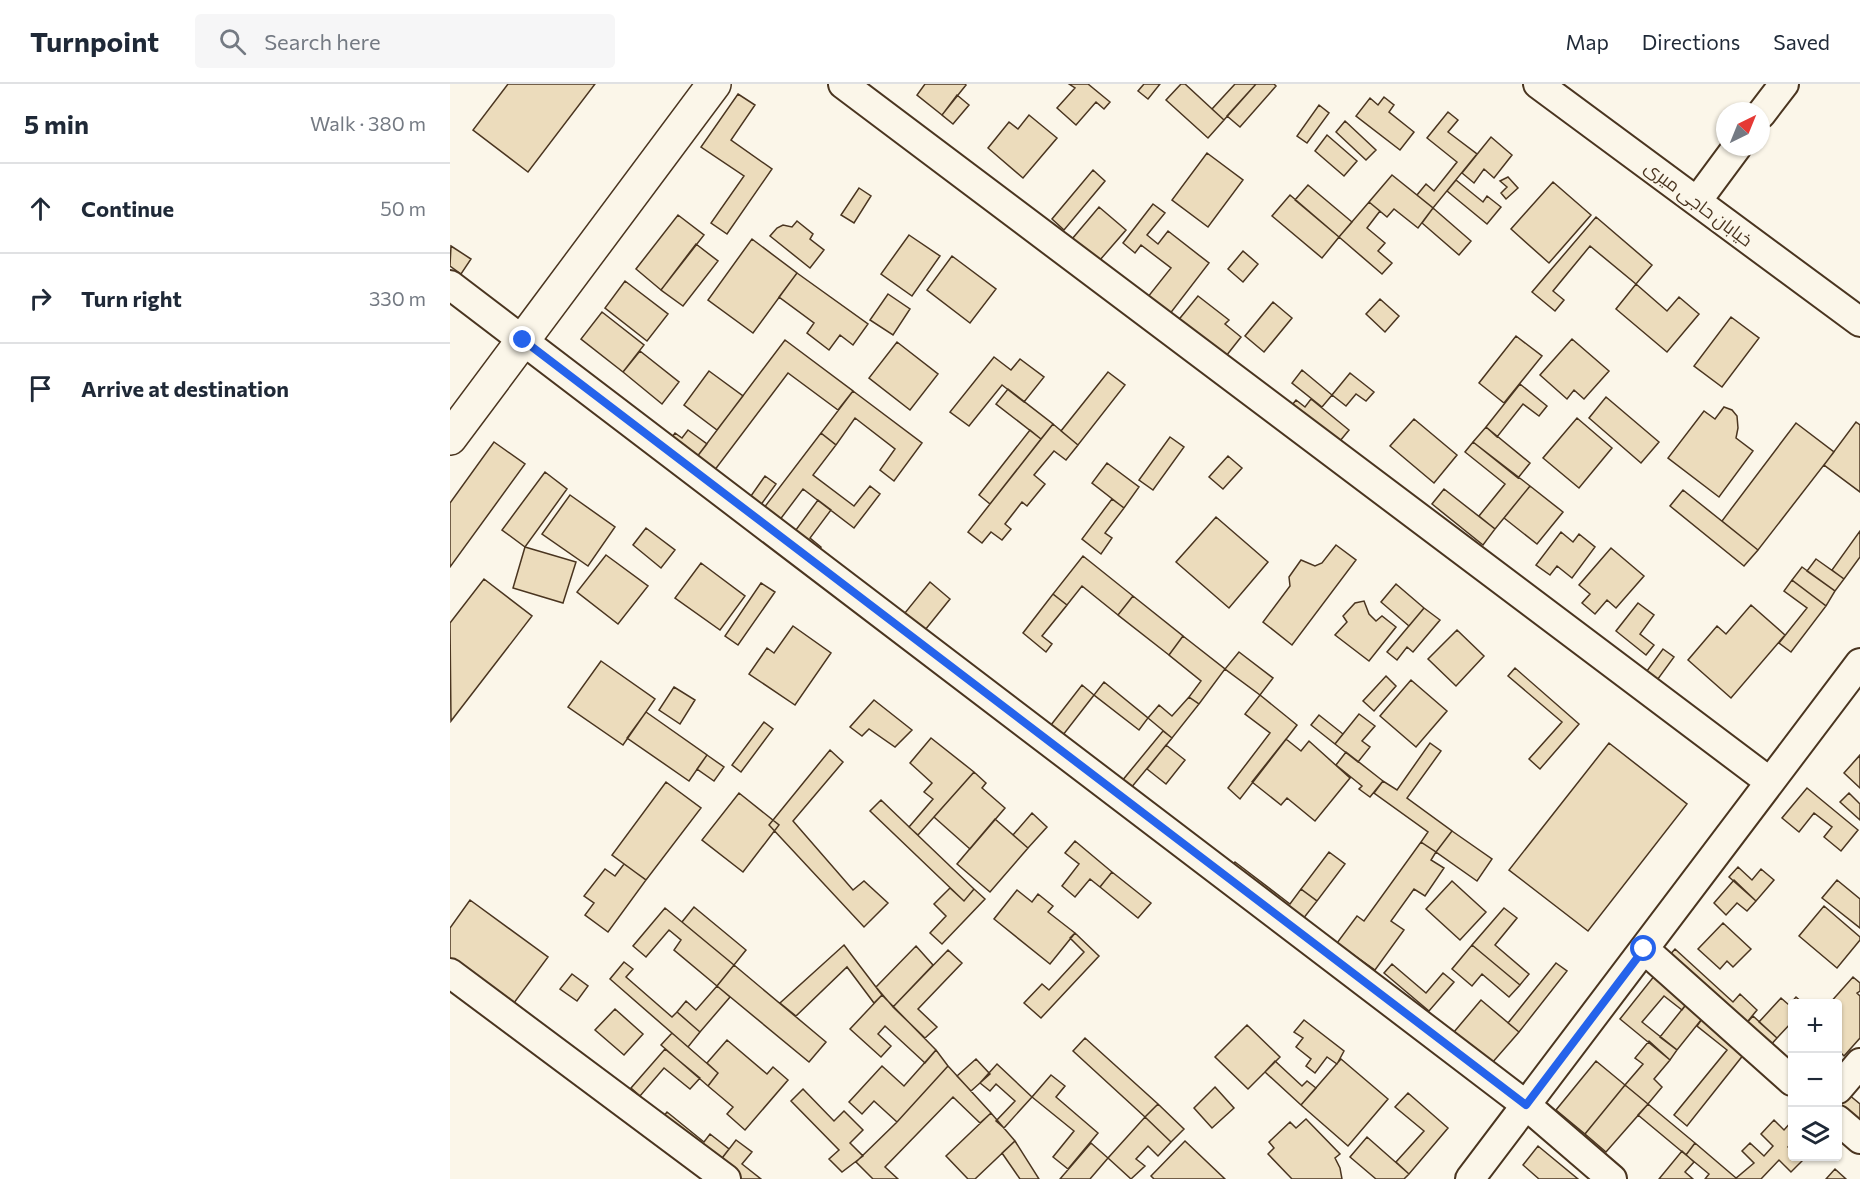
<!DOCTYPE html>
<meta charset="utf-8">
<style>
:root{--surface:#fff;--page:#f6f6f7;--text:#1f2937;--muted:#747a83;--line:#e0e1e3}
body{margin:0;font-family:Commissioner,Cairo,sans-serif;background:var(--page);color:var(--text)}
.controls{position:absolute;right:18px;bottom:18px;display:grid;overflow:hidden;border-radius:6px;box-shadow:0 2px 4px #0004}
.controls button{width:54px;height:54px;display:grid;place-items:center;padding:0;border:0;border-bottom:2px solid var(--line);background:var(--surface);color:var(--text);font:30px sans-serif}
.compass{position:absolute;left:1266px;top:18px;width:54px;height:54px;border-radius:50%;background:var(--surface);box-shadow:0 2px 4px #0004;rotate:43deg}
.stop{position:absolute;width:18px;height:18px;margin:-14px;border:4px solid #2563eb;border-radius:50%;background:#fff}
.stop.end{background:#2563eb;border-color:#fff;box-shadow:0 2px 6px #0008}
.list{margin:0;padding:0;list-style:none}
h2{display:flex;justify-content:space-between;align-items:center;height:78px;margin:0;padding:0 24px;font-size:26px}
h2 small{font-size:20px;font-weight:400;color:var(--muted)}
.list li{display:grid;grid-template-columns:39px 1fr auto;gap:18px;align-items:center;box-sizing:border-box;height:90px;padding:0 24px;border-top:2px solid var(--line)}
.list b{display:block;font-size:22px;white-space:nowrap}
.list em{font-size:20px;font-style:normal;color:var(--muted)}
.icon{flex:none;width:33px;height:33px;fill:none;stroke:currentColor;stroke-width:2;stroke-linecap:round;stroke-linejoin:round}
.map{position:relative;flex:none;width:1410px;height:1095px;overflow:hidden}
header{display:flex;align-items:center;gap:36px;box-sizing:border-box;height:84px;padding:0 30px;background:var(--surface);border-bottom:2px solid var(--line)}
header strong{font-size:28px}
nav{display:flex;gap:33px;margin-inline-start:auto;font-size:21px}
.search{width:420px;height:54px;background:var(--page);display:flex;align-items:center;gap:15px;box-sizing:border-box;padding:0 21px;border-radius:6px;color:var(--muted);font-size:22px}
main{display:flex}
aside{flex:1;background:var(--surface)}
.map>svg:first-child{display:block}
</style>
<header>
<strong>Turnpoint</strong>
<div class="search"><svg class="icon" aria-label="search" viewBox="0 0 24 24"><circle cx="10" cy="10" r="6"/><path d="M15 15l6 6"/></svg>Search here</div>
<nav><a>Map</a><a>Directions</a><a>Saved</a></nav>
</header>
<main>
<aside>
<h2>5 min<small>Walk · 380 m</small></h2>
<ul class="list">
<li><svg class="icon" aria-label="ahead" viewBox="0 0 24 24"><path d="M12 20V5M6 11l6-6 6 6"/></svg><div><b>Continue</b></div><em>50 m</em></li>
<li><svg class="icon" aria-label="right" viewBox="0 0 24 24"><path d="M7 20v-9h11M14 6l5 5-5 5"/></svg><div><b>Turn right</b></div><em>330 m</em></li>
<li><svg class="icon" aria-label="arrive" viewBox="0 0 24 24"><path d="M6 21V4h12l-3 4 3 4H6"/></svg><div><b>Arrive at destination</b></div></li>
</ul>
</aside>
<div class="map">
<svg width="1410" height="1095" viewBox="0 0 1410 1095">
<rect width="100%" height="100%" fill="#fbf6e9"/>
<path fill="#ecdcbc" stroke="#4a3520" stroke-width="1.5" d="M58,0H145L78,88L23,46Z
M475,0H515L516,1L492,31L467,11Z
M619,0H638L660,18L654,25L646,18L626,41L607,24L625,4Z
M694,0H710L698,15L688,7Z
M731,0H735L774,36L758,54L716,16Z
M785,0H806L774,36L762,25Z
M806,0H824L826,2L790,43L777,32Z
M288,10L305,21L281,56L322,85L277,150L261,139L294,92L251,63Z
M507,11L519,21L503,40L492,31Z
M934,13L944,21L939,28L964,48L950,66L906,32L920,14L928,21Z
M869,21L879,29L857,59L847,52Z
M998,28L1008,36L998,48L1027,70L983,124L967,111L976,100L984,107L1007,78L977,54Z
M579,31L607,54L573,94L538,64L559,38L568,45Z
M895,37L926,66L916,76L886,48Z
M877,51L907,77L894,92L865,67Z
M1041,53L1062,71L1044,94L1034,85L1024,99L1012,89Z
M757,69L793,96L758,143L722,116Z
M643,86L655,97L614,146L602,135Z
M942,91L983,124L968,144L944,125L937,133L919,118Z
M1058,93L1068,104L1056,115L1051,109L1057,103L1050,97Z
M1006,96L1033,118L1037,112L1051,123L1037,140L997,107Z
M1103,98L1141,131L1099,179L1061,145Z
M858,101L902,138L889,153L845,116Z
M409,104L421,112L404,139L391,131Z
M840,111L889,153L872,174L822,132Z
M919,118L930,127L917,144L935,159L928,167L942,179L932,190L889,153Z
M703,120L715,129L697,151L708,160L718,147L759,179L719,231L697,214L721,184L691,161L685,169L673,159Z
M649,123L676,146L643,184L617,161Z
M983,124L1021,157L1009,171L972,139Z
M228,131L254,151L211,206L186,185Z
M1146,133L1202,181L1186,200L1140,162L1103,207L1114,216L1105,227L1082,208Z
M347,137L363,150L360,155L374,166L360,184L320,152L327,144L333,141L342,143Z
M459,151L490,172L462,212L431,190Z
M302,155L347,189L303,249L258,216Z
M246,160L268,177L233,222L211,206Z
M1,162L21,175L11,190L0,182Z
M793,167L808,180L793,198L778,185Z
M502,172L546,205L520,239L477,206Z
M347,189L418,240L403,261L390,251L379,266L357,249L364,239L329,213Z
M175,197L218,230L197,257L155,224Z
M1186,200L1217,227L1229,213L1249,230L1217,268L1166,225Z
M438,210L460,225L443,251L420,236Z
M748,212L779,236L775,240L791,253L769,281L722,244Z
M930,215L949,232L935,248L916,230Z
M823,218L842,234L814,268L795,252Z
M152,228L194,261L173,288L131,255Z
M1281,233L1309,254L1272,303L1244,282Z
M1066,252L1092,272L1054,319L1029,299Z
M1122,255L1159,287L1134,315L1124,306L1117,315L1090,291Z
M335,256L403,307L388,326L338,289L261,391L243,378Z
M447,258L488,290L460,326L419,294Z
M190,267L229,298L212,320L173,288Z
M544,273L561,286L570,275L594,293L574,318L552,301L519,342L500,328Z
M852,286L882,311L872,323L842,299Z
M259,287L293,312L267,346L234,321Z
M658,288L675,301L628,361L611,347Z
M900,289L924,308L916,317L906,310L896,322L882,311Z
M1070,300L1097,322L1089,332L1073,320L1047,353L1036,343Z
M558,305L603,340L591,355L546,320Z
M403,307L472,359L444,397L430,386L445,365L405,334L386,361L371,349Z
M1156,313L1209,358L1191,379L1139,334Z
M861,315L899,346L890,357L877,346L868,357L835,330L846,316L855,323Z
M1274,323L1282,326L1287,332L1288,344L1286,354L1303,367L1269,413L1218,374L1254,327L1265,335Z
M1127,334L1162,364L1129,404L1093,374Z
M964,335L1007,371L984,399L940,362Z
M1406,338L1410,341V408L1374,381Z
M1346,339L1384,368L1308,466L1272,437Z
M603,340L628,361L616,376L604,367L584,391L595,400L577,422L572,418L555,440L561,445L552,456L541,448L532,459L518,448Z
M1036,343L1080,379L1068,394L1023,358Z
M238,346L257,360L243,378L218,359L225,349L232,354Z
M580,346L591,355L540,420L529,411Z
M371,349L386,361L363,391L404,422L420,402L430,410L404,444L353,405L326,441L310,429Z
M720,353L734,363L703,406L689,396Z
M44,358L75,380L0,483V419Z
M1023,358L1080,402L1045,445L1029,432L1055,400L1015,368Z
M778,372L792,384L773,405L759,393Z
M657,379L689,403L674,424L642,399Z
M95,388L117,405L75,463L52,446Z
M315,392L326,400L307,426L296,419Z
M1080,402L1113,428L1087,460L1054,434Z
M994,405L1045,445L1033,461L982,420Z
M1233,406L1308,466L1294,482L1220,422Z
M120,411L165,443L138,482L92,450Z
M662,415L674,424L655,449L662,454L651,470L632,455Z
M368,416L381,426L360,454L371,463L364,472L340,454Z
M766,433L818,478L779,524L726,478Z
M196,444L225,466L211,484L183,461Z
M1410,447V473L1394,495L1382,486Z
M1111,448L1123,458L1129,450L1145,463L1122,494L1107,482L1100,491L1086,481Z
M886,461L906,476L842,561L813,538L840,502L839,493L851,476L865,482L872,479Z
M75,463L126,478L113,519L63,504Z
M1161,464L1194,492L1166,524L1157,516L1145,530L1132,519L1140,510L1129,501Z
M156,471L198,502L168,540L127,508Z
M633,472L683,512L668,531L632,502L617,521L603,510Z
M1366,475L1394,495L1385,507L1357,487Z
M251,479L295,512L270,546L225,514Z
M1352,483L1385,507L1376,522L1342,496Z
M34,495L82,532L1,637L0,539Z
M1342,496L1376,522L1341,568L1329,559L1357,524L1334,507Z
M480,498L500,515L471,551L450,535Z
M311,499L325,508L288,561L275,552Z
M946,500L974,524L959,542L931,518Z
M603,510L617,521L592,552L602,560L596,568L573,549Z
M683,512L733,552L719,571L668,531Z
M914,517L919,530L926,537L932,532L946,543L919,577L885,551L897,538L893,532L905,519Z
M1188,519L1204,531L1190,550L1204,561L1196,571L1166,547Z
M1301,521L1335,551L1281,614L1238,576L1267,542L1276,550Z
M974,524L990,536L963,568L957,563L947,576L937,568Z
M343,542L381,569L345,621L299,590L317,564L324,569Z
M1007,546L1034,572L1006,602L978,575Z
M733,552L775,585L749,620L739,613L751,597L719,571Z
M1213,565L1224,573L1205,599L1194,591Z
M789,568L823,594L810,611L775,585Z
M151,577L205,615L173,661L118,623Z
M1065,584L1129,640L1090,685L1079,675L1112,638L1058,592Z
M936,592L946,602L924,627L913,617Z
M961,596L997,627L966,663L930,632Z
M654,598L698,634L689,646L644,611Z
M632,601L644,611L613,651L601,641Z
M224,603L245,616L230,640L209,626Z
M810,611L847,641L790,715L778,704L820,649L795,630Z
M739,613L749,620L722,654L698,634L709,621L722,632Z
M424,616L462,646L445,663L419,645L412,652L400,643Z
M196,628L257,671L239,697L177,654Z
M909,630L925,642L912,657L920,663L908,678L885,660Z
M869,631L893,650L885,660L861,641Z
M314,638L323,645L291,688L282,681Z
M713,647L722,654L676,710L667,703Z
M481,654L524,688L468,751L459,743L483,715L474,708L482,699L460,679Z
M836,655L851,667L859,657L900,694L865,737L837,714L831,721L802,698Z
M980,659L991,667L957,714L1002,747L986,768L971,758L978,748L924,709L933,697L947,706Z
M1159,659L1237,720L1138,847L1059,786Z
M716,661L735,676L716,700L697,685Z
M380,666L393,678L343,737L403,806L414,797L438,819L414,843L319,741Z
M896,668L933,697L920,713L909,705L912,702L886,681Z
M257,671L274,683L264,697L247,685Z
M1410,671V704L1394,689Z
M524,688L536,699L532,704L555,724L520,765L484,733Z
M216,698L251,724L196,796L162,771Z
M1357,704L1408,746L1391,767L1374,753L1382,743L1364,729L1349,748L1332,734Z
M289,709L329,741L293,788L252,756Z
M1399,709L1410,720V736L1390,718Z
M431,716L524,805L514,817L420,727Z
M582,729L597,743L578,764L563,751Z
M545,735L578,764L540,808L507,780Z
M1002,747L1042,775L1027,797L986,768Z
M625,757L662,788L650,803L640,795L625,813L612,802L629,780L615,769Z
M971,758L986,768L981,776L994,784L975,812L964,805L941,837L954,846L925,886L887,859L907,832L914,837Z
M879,768L895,780L867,817L851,805Z
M785,778L840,820L851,805L867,817L846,844L776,791Z
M174,780L196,796L158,848L135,831L144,819L134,812L155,785L165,792Z
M1288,783L1302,796L1311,785L1324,796L1306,817L1279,793Z
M662,788L701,819L688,834L650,803Z
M1284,796L1306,817L1297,827L1287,819L1276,831L1264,819Z
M1387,796L1410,815V844L1372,814Z
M1002,797L1036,828L1010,856L976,825Z
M500,804L514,817L524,805L535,815L492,860L480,849L496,832L484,820Z
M567,806L582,818L588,810L603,822L598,828L625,849L600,880L544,835Z
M20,816L98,873L61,923L0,878V844Z
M1374,822L1410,853V856L1387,884L1349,852Z
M244,823L296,866L284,881L232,838Z
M215,824L284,881L267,902L224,866L231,856L219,846L196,873L183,862Z
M1054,824L1067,834L1045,861L1079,890L1070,901L1022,861Z
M1273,839L1301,865L1283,883L1277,877L1270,885L1248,865Z
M625,849L649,872L591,934L574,919L592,900L599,906L634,868L620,854Z
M394,861L432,911L424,919L397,883L346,932L330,919Z
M1022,861L1070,901L1059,913L1032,890L1022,902L1002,885Z
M466,862L483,881L443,923L426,903Z
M1225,865L1283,918L1290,910L1307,926L1294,942L1218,873Z
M498,866L512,879L468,925L487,943L475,954L443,923Z
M174,878L183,885L176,893L222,933L227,928L250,948L238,963L160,895Z
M1106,879L1117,887L1069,948L1058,939Z
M942,880L976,909L993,889L1004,898L979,927L934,889Z
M284,881L376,958L359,978L267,902Z
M122,890L138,902L127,917L110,905Z
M1205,891L1238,918L1232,926L1214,912L1192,938L1227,966L1220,976L1170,935Z
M1403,893L1410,899V907L1407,909L1410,912V954L1394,972L1388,966V920H1379Z
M267,902L280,913L250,948L227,928L236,917L246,926Z
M432,911L486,966L475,979L435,942L428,950L441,962L431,973L400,945Z
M1346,913L1354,920H1342V938L1327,954L1309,938L1331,914L1339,921Z
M1031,916L1069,948L1042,979L1004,948Z
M1238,918L1255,931L1227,966L1210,953Z
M165,925L193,950L174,971L145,946Z
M1255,931L1298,965L1237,1042L1224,1031L1277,966L1247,942Z
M1303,932L1327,954L1318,964L1294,942Z
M854,936L894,967L887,980L877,973L865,989L856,982L861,975L846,963L853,954L844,948Z
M797,941L830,973L798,1005L765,973Z
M222,949L268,989L258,1002L211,961Z
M635,954L708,1020L695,1033L623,967Z
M277,956L317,990L323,983L338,996L295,1046L277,1030L283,1023L258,1002L268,989L257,979Z
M1199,957L1220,976L1204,995L1212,1003L1198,1020L1175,1001L1193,980L1185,974Z
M215,965L250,994L240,1005L214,984L190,1012L181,1004Z
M486,966L498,982L447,1038L424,1017L412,1030L399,1018L432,982L454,1002Z
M526,975L540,990L521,1007L507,992Z
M891,975L938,1015L898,1062L851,1021Z
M825,977L852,1002L857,997L866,1004L851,1021L815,988Z
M1146,977L1175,1001L1135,1050L1106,1026Z
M547,980L582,1013L554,1044L546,1037L565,1017L546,1000L540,1007L530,999Z
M498,982L541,1029L530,1039L503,1013L435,1083L448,1095H423L406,1078L447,1038Z
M601,991L615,1002L606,1013L648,1049L618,1085L603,1073L624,1047L582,1013Z
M1175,1001L1198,1020L1156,1068L1135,1050Z
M765,1003L784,1024L762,1044L744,1024Z
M353,1005L384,1037L394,1027L413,1046L400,1059L413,1072L392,1088L379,1075L389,1066L341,1017Z
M958,1009L998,1044L959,1090L946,1078L974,1047L945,1023Z
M1398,1010L1410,1020V1044L1388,1023Z
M708,1020L734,1045L721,1058L695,1033Z
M1198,1020L1245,1059L1236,1071L1188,1031Z
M217,1028L254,1058L260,1050L279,1065L266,1082L210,1037Z
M541,1029L565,1057L525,1095H518L496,1072Z
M695,1033L721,1058L708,1072L698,1062L686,1075L695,1082L681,1095L658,1074Z
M856,1035L890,1070L885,1074L890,1084L892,1095H842L818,1070L824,1064L819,1058L840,1038L846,1044Z
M1324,1036L1334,1046L1342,1037V1058L1338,1063L1342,1067V1072H1348L1352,1077L1341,1088L1329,1076L1311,1095H1285L1304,1079L1292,1067L1300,1059L1314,1072L1323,1062L1311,1050Z
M917,1053L959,1090L954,1095H926L900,1073Z
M286,1056L302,1068L292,1080L311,1095H283L266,1082Z
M565,1057L589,1095H570L552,1069Z
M735,1057L775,1095H704L701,1092Z
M641,1059L658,1074L640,1095H610Z
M1245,1059L1286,1094L1285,1095H1255L1259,1090L1236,1071Z
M1088,1062L1128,1095H1089L1073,1081Z
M1232,1067L1244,1078L1235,1088L1243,1095H1209Z
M1385,1085L1396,1095H1376Z"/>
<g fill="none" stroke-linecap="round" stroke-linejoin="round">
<g stroke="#4a3520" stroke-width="32">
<path id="minor" d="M393,0L1320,698
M1088,0L1410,238
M1311,30L1334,0
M1247,117L1287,63
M0,201L1076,1021L1162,1095
M1194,865L1342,997
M0,889L276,1095
M1388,1005L1410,979
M1388,1036L1410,1055
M1020,1095L1410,579"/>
</g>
<g stroke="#4a3520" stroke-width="36">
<path id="major" d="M0,354L264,0"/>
</g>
<use href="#minor" stroke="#fbf6e9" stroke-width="28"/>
<use href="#major" stroke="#fbf6e9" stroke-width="33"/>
</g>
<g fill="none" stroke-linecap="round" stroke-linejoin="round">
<path stroke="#2563eb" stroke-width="8" d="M73,256L1076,1021L1194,865"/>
</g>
<g text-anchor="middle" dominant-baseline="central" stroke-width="4.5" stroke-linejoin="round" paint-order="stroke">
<g font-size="18" fill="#4a3520" stroke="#fbf6e9">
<text transform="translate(1249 119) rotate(37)">خیابان حاجی میری</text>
</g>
</g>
</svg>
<div class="controls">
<button>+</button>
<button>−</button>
<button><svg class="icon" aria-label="layers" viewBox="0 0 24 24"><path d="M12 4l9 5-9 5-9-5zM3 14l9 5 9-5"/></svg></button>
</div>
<svg class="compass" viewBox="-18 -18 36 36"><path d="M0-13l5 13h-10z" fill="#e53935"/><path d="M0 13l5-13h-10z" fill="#747a83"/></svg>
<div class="stop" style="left:1194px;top:865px"></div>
<div class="stop end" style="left:73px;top:256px"></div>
</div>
</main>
